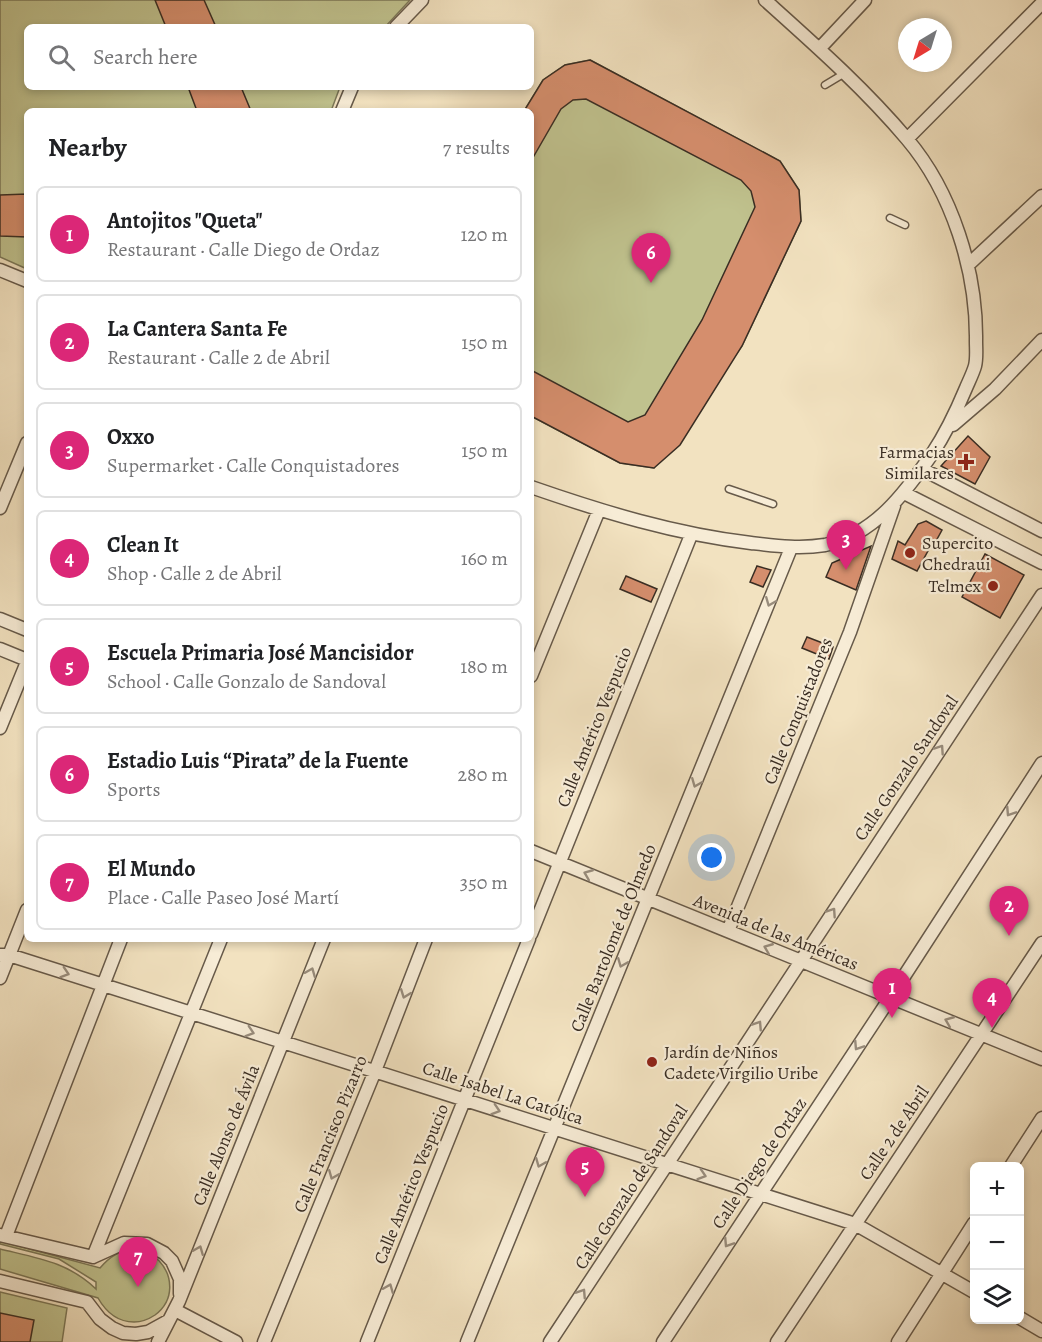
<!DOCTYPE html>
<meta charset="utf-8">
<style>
:root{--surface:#fff;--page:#f6f6f6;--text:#202124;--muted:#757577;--line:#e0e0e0;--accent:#db2777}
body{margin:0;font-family:Alegreya,serif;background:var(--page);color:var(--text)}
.controls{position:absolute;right:18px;bottom:18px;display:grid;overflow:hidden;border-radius:9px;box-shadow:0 3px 9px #0003}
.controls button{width:54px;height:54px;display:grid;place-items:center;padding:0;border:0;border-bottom:2px solid var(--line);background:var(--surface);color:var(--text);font:30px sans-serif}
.compass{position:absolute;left:898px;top:18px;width:54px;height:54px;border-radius:50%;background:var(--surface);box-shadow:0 3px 9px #0003;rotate:218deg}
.you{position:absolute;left:712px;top:858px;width:21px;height:21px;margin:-15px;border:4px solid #fff;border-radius:50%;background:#1a73e8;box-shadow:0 0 0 9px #1a73e833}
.badge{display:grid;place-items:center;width:39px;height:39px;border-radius:50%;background:var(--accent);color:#fff;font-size:20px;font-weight:700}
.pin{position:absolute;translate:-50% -50px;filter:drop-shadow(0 2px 3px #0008)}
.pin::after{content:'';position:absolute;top:32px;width:21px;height:18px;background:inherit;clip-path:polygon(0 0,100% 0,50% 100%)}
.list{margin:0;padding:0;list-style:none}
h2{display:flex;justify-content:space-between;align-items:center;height:78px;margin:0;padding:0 24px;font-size:26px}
h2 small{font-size:20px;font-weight:400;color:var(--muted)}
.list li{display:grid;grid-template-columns:39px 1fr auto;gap:18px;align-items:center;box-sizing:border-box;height:96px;margin:0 12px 12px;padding:0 12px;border:2px solid var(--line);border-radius:9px}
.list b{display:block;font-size:22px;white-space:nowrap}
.list p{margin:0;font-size:20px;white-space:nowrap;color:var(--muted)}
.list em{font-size:20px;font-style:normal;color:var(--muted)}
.icon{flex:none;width:33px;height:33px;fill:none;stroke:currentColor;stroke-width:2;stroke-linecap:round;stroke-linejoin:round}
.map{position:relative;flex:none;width:1042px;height:1342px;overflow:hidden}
.search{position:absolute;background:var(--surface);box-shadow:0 3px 9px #0003;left:24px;top:24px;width:510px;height:66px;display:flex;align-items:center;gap:15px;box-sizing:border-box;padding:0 21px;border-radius:9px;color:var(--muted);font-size:22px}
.panel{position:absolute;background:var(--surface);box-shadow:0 3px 9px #0003;left:24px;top:108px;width:510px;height:834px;border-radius:9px}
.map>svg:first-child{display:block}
</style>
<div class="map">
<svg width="1042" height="1342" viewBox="0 0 1042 1342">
<rect width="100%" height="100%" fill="#f2e2c0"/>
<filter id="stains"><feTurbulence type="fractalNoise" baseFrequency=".00333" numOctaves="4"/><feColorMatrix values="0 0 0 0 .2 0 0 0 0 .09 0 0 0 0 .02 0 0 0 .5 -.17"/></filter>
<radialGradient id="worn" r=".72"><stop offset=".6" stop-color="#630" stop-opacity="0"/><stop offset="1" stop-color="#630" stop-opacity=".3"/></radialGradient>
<path fill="#c0c28e" stroke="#7c7858" stroke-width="1.5" d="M0,0H410L385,27H27V87H340L331,111H27V269L0,257Z
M590,60L780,161L799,190L801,221L742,346L654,468L620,463L531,416V111H524L543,80L565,65Z
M0,1241L100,1268C143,1217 196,1284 155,1315C149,1319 142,1322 134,1322C117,1322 106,1312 98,1298L0,1269V1249C37,1258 68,1262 96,1289V1282L59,1259L0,1244Z
M0,1292L67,1308L62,1342H0Z"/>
<path fill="#d58e6d" stroke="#392d23" stroke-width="1.5" d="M155,0H204L216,27H166Z
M590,60L780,161L799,190L801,221L742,346L680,445L654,468L620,463L531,416V370L628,422L645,415L702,320L755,207L751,191L741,180L586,99L573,100L561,109L531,161V111H524L543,80L565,65Z
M188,87H241L251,111H197Z
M27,194V237L0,236V195Z
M968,436L990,457L975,484L941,466Z
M926,521L942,530L936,541L934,540L917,571L892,559L898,541L905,545L918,524Z
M871,546L856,590L826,577L832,563Z
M985,554L1024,575L1000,618L962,597Z
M757,566L771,570L763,587L750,582Z
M626,576L657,589L651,602L620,589Z
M807,637L833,647L829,659L802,648Z
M0,1313L34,1320L30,1342H0Z"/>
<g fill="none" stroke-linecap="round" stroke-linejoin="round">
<g stroke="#675a4a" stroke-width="9">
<path id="service" d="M825,85L845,73
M890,218L905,225
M729,489L773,504"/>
</g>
<g stroke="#675a4a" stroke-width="15">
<path id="minor" d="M396,27L422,0
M820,48L865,0
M342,111L352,87
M907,139L1042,3
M968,265L1042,196
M0,270L27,281
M953,425L995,389L1042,340
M922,469L1042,531
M531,487C603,512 675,534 751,543C777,546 800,549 825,545C874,535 905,493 932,454C946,433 956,412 966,388C969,381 973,373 975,366C977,358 976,349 976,341C977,271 952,192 907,139C864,88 814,44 765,0
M904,493L1042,563
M0,508L27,443
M0,619L27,630
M0,649L27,660
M531,676L599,510
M0,728L27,662
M531,851L1042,1059
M728,931L850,632L894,506
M531,934L691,535
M0,955H9L855,1224L974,1292
M0,978L27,910
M1011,1166L1042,1118
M0,1235L93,1257L124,1243L147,1244L164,1253L172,1261L180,1279V1294
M6,1236L121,939
M93,1257L221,939
M0,1281L87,1302L100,1319L112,1328L123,1333L136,1334L148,1332L168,1321
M175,1310L236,1342
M1020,1318L1042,1331
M158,1342L179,1301L324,939
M264,1342L375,1071L426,939
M367,1342L529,939
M467,1342L791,548
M550,1342L1042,595
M663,1342L890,998L1042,763
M777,1342L1042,943
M898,1342L974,1223"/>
</g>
<use href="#service" stroke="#f7ecd6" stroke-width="6"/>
<use href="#minor" stroke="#f7ecd6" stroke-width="12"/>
</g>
<defs><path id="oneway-chevron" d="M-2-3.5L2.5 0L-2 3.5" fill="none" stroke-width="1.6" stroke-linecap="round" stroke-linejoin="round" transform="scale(1.5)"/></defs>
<g stroke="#988c7c">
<use href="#oneway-chevron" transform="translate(770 602) rotate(112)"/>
<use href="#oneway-chevron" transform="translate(940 749) rotate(-56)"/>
<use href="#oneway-chevron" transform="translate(696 783) rotate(112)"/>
<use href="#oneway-chevron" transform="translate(1010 812) rotate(123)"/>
<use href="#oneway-chevron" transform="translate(588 874) rotate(-158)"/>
<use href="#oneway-chevron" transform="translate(832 912) rotate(-56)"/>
<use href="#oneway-chevron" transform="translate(768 948) rotate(-158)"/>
<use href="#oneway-chevron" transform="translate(622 963) rotate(112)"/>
<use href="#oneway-chevron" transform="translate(311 972) rotate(-68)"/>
<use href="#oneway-chevron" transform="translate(65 973) rotate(18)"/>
<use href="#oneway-chevron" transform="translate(405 994) rotate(111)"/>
<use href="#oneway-chevron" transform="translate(949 1021) rotate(-158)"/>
<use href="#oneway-chevron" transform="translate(758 1025) rotate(-57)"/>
<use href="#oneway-chevron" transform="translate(250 1032) rotate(18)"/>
<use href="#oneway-chevron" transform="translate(858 1046) rotate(123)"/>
<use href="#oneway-chevron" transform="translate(496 1110) rotate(18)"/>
<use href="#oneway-chevron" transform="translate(540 1163) rotate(112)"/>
<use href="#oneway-chevron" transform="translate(333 1175) rotate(112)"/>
<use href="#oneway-chevron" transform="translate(702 1175) rotate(18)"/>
<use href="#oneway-chevron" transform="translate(728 1243) rotate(123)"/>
<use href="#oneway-chevron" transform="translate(199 1250) rotate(-68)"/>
<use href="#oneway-chevron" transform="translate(389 1288) rotate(-68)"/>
<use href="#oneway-chevron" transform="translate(582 1293) rotate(-57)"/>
</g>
<g fill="#8f2418" stroke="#f7ecd6" stroke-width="2">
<path d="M963 453h6v6h6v6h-6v6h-6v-6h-6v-6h6z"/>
<circle cx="910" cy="553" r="6"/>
<circle cx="993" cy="586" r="6"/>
<circle cx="652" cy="1062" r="6"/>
</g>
<g text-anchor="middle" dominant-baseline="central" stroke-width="4.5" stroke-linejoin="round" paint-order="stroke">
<g font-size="18" fill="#392d23" stroke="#f7ecd6" text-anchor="end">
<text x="954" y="452">Farmacias<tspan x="954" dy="21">Similares</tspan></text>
<text x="922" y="543" text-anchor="start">Supercito<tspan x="922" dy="21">Chedraui</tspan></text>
<text x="981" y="586">Telmex</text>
<text x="664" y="1052" text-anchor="start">Jardín de Niños<tspan x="664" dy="21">Cadete Virgilio Uribe</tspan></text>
</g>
<g font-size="18" fill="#392d23" stroke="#f7ecd6">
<text transform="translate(798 711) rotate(-68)">Calle Conquistadores</text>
<text transform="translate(594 727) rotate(-68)">Calle Américo Vespucio</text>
<text transform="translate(906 768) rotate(-56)">Calle Gonzalo Sandoval</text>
<text transform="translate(776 932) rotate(22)">Avenida de las Américas</text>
<text transform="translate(613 938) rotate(-68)">Calle Bartolomé de Olmedo</text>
<text transform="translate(503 1093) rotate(18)">Calle Isabel La Católica</text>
<text transform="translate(894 1133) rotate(-56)">Calle 2 de Abril</text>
<text transform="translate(330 1134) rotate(-68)">Calle Francisco Pizarro</text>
<text transform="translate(226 1135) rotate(-68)">Calle Alonso de Ávila</text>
<text transform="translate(759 1163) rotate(-56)">Calle Diego de Ordaz</text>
<text transform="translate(411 1184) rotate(-68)">Calle Américo Vespucio</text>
<text transform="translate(631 1187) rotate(-57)">Calle Gonzalo de Sandoval</text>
</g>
</g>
<rect width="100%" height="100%" filter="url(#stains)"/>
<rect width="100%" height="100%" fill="url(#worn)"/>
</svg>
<div class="controls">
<button>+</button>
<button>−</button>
<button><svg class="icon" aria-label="layers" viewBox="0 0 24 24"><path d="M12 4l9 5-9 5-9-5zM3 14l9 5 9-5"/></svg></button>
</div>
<svg class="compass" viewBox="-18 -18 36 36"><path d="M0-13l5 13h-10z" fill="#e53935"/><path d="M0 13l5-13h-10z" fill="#757577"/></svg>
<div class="you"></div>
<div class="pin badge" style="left:892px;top:1018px">1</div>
<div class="pin badge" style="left:1009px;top:936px">2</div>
<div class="pin badge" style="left:846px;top:570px">3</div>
<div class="pin badge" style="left:992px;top:1028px">4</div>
<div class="pin badge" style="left:585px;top:1197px">5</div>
<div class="pin badge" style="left:651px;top:283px">6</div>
<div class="pin badge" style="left:138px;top:1287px">7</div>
<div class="search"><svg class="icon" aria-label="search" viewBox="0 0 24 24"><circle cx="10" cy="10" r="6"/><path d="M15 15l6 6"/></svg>Search here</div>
<section class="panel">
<h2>Nearby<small>7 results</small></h2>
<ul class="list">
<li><span class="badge">1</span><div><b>Antojitos &quot;Queta&quot;</b><p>Restaurant · Calle Diego de Ordaz</p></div><em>120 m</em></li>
<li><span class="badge">2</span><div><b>La Cantera Santa Fe</b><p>Restaurant · Calle 2 de Abril</p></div><em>150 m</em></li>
<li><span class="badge">3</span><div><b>Oxxo</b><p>Supermarket · Calle Conquistadores</p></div><em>150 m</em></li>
<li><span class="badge">4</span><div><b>Clean It</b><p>Shop · Calle 2 de Abril</p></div><em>160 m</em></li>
<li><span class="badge">5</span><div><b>Escuela Primaria José Mancisidor</b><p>School · Calle Gonzalo de Sandoval</p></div><em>180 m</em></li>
<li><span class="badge">6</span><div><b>Estadio Luis “Pirata” de la Fuente</b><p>Sports</p></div><em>280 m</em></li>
<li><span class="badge">7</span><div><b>El Mundo</b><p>Place · Calle Paseo José Martí</p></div><em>350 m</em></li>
</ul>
</section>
</div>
